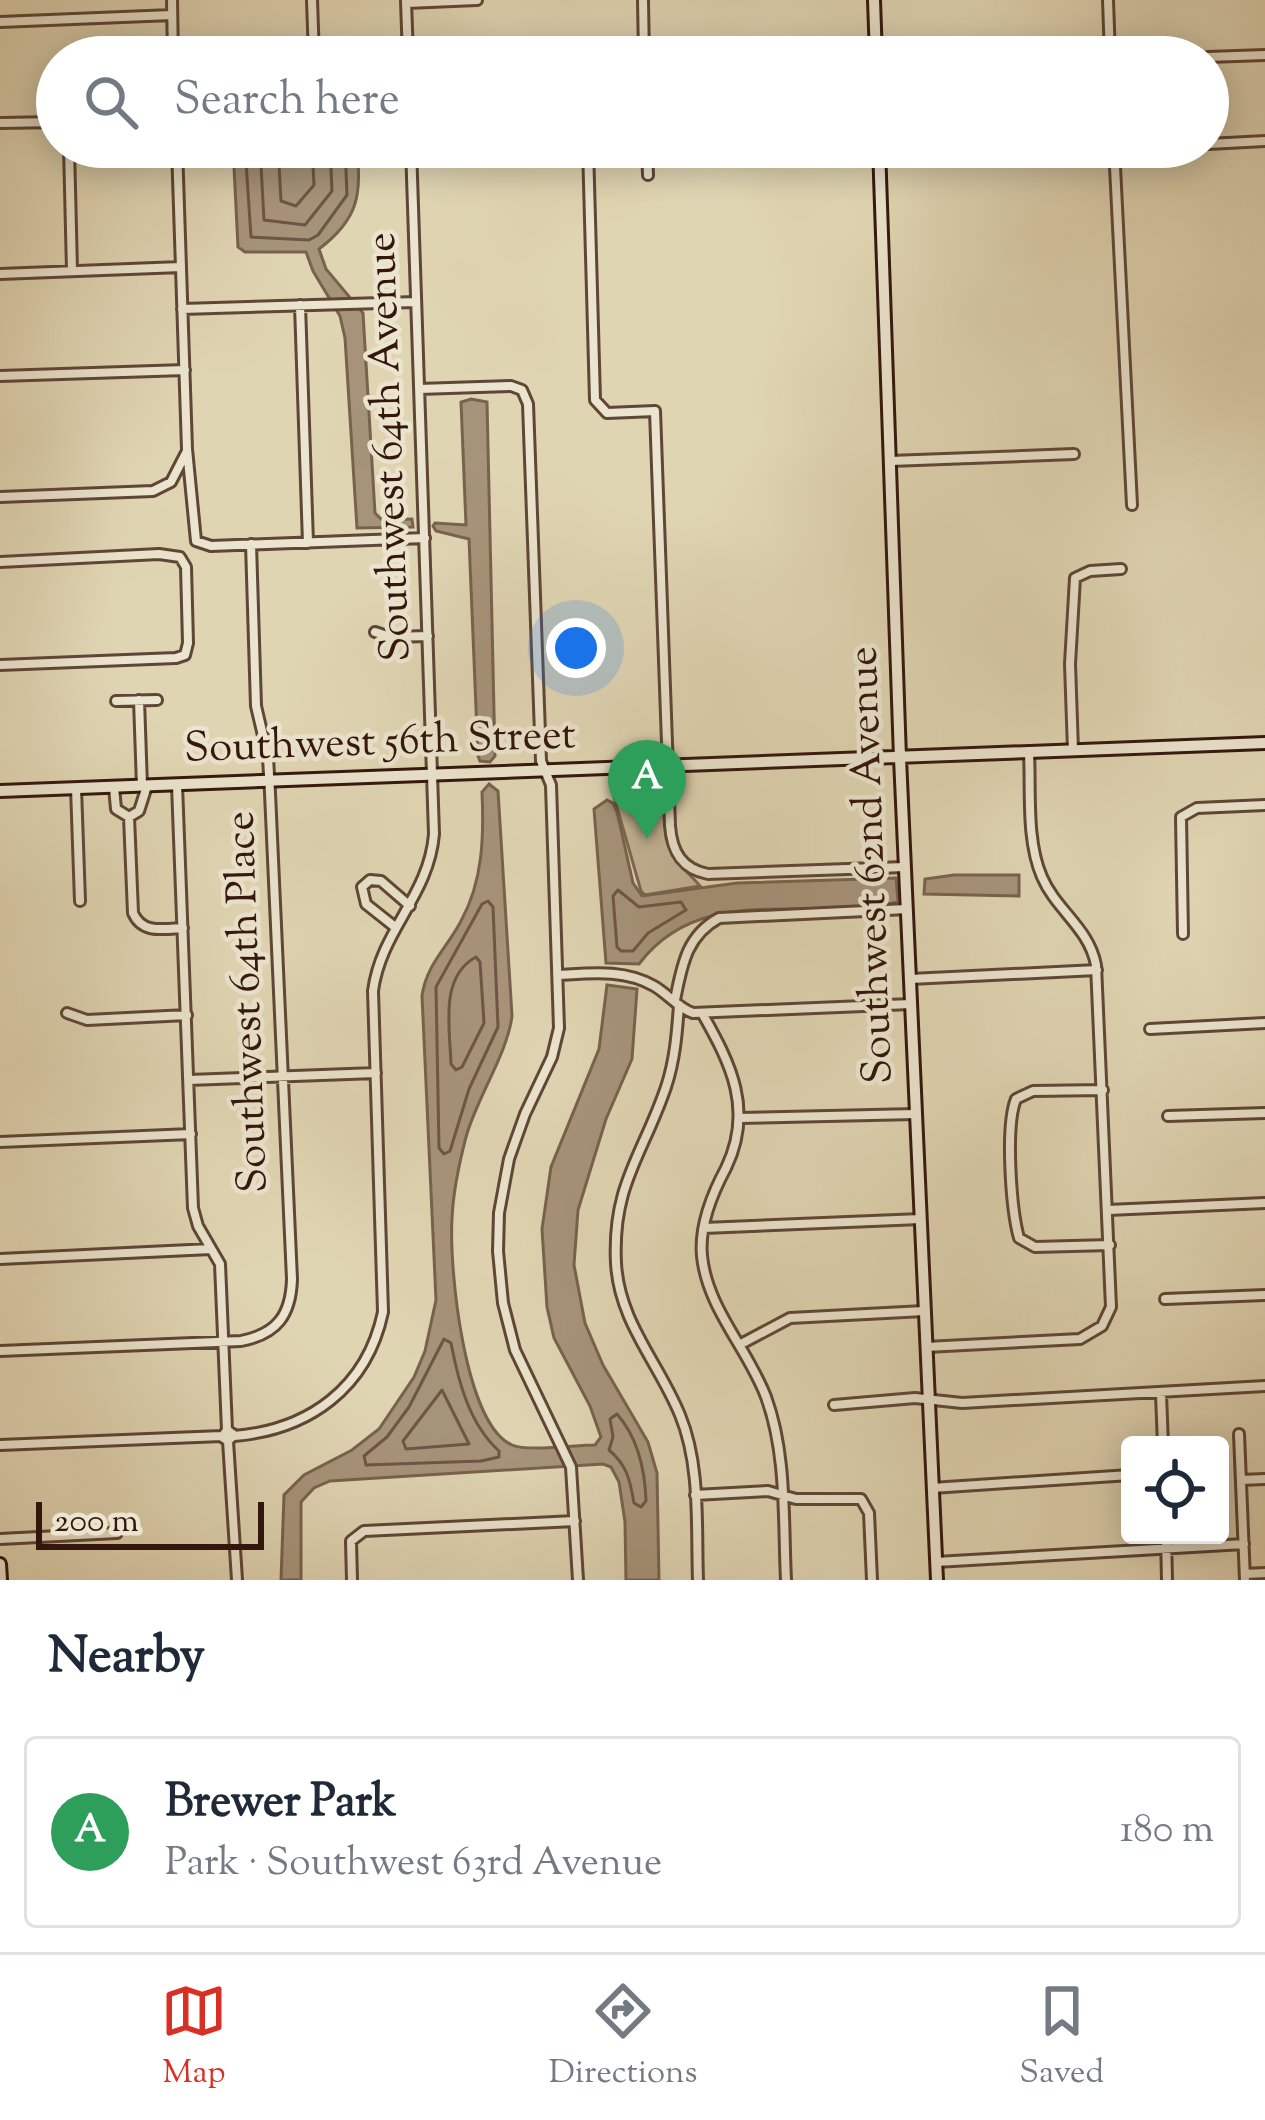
<!DOCTYPE html>
<meta charset="utf-8">
<style>
:root{--surface:#fff;--page:#f6f6f7;--text:#1f2937;--muted:#747a83;--line:#e0e1e3;--accent:#d93025}
body{margin:0;font-family:"Sorts Mill Goudy",serif;background:var(--page);color:var(--text)}
.controls{position:absolute;right:36px;bottom:36px;display:grid;overflow:hidden;border-radius:12px;box-shadow:0 6px 30px #0003}
.controls button{width:108px;height:108px;display:grid;place-items:center;padding:0;border:0;border-bottom:3px solid var(--line);background:var(--surface);color:var(--text);font:60px sans-serif}
.scale{position:absolute;left:36px;bottom:30px;width:228px;box-sizing:border-box;padding-left:12px;border:6px solid #34170c;border-top:0;font-size:33px;line-height:42px;white-space:nowrap;color:#34170c;-webkit-text-stroke:9px #ebe4ce;paint-order:stroke}
.you{position:absolute;left:576px;top:648px;width:42px;height:42px;margin:-30px;border:9px solid #fff;border-radius:50%;background:#1a73e8;box-shadow:0 0 0 18px #1a73e833}
.badge{display:grid;place-items:center;width:78px;height:78px;border-radius:50%;background:var(--accent);color:#fff;font-size:39px;font-weight:700}
.pin{position:absolute;translate:-50% -99px;filter:drop-shadow(0 3px 6px #0008)}
.pin::after{content:'';position:absolute;top:63px;width:42px;height:36px;background:inherit;clip-path:polygon(0 0,100% 0,50% 100%)}
.list{margin:0;padding:0;list-style:none}
h2{display:flex;justify-content:space-between;align-items:center;height:156px;margin:0;padding:0 48px;font-size:51px}
h2 small{font-size:39px;font-weight:400;color:var(--muted)}
.list li{display:grid;grid-template-columns:78px 1fr auto;gap:36px;align-items:center;box-sizing:border-box;height:192px;margin:0 24px 24px;padding:0 24px;border:3px solid var(--line);border-radius:12px}
.list b{display:block;font-size:45px;white-space:nowrap}
.list p{margin:0;font-size:39px;white-space:nowrap;color:var(--muted)}
.list em{font-size:39px;font-style:normal;color:var(--muted)}
.icon{flex:none;width:66px;height:66px;fill:none;stroke:currentColor;stroke-width:2;stroke-linecap:round;stroke-linejoin:round}
.map{position:relative;flex:none;width:1265px;height:1580px;overflow:hidden}
.search{position:absolute;background:var(--surface);box-shadow:0 6px 30px #0003;left:36px;right:36px;top:36px;height:132px;display:flex;align-items:center;gap:30px;box-sizing:border-box;padding:0 42px;border-radius:66px;color:var(--muted);font-size:45px}
.sheet{height:372px;background:var(--surface)}
nav{display:flex;justify-content:space-around;align-items:center;box-sizing:border-box;height:168px;border-top:3px solid var(--line);background:var(--surface);font-size:33px;color:var(--muted)}
nav a{display:grid;justify-items:center;gap:6px}
nav .on{color:var(--accent)}
.map>svg:first-child{display:block}
</style>
<div class="map">
<svg width="1265" height="1580" viewBox="0 0 1265 1580">
<rect width="100%" height="100%" fill="#e0d5b3"/>
<filter id="stains"><feTurbulence type="fractalNoise" baseFrequency=".00167" numOctaves="4"/><feColorMatrix values="0 0 0 0 .2 0 0 0 0 .09 0 0 0 0 .02 0 0 0 .5 -.17"/></filter>
<radialGradient id="worn" r=".72"><stop offset=".6" stop-color="#630" stop-opacity="0"/><stop offset="1" stop-color="#630" stop-opacity=".3"/></radialGradient>
<path fill="#c3b597" stroke="#7c6652" stroke-width="3" d="M643,781C680,791 658,830 674,856C680,867 692,876 700,886L645,895L641,891L610,783Z"/>
<path fill="#a6947a" stroke="#78624e" stroke-width="3" d="M233,147H357C361,194 360,218 319,249L326,269L363,313L375,513L382,520L412,519L413,527L357,528L345,338L340,316L313,271L306,252H245L238,247Z
M471,399L487,402L495,756L490,762L480,761L478,756L469,539L436,531L433,526L435,523L466,525L461,402Z
M489,784L498,791L512,1016C507,1055 477,1097 466,1137C459,1164 453,1191 452,1219C449,1267 464,1424 512,1445C528,1452 575,1445 595,1445L601,1437L590,1406L554,1338L547,1307L542,1229L551,1167L599,1049L607,985L637,989L632,1059L606,1119L578,1210L574,1265L585,1323L603,1365L648,1442L657,1473L659,1580H626L625,1522L619,1482L611,1467L603,1464L330,1481L314,1488L301,1502V1580H281L284,1495L304,1475L352,1450L379,1429L414,1377L425,1351L436,1300L422,996C426,965 447,948 461,921C483,881 484,837 482,792Z
M607,800L613,803L617,812L633,883L642,896L737,883L896,878L898,902C811,924 703,879 639,964L606,963L594,809Z
M954,875H1019V896L924,894L925,879Z"/>
<g fill="none" stroke-linecap="round" stroke-linejoin="round">
<path stroke="#6d5643" stroke-width="3" d="M245,147L251,237L309,240L318,235L347,195L345,147
M260,147L264,220L305,225L332,191L330,147
M278,147L281,201L296,206L314,185L312,147
M618,890L639,907L681,902L686,910L648,933L633,951H621L617,947L613,896Z
M488,901L493,907L498,1027L469,1089L450,1151L444,1154L439,1148L436,987L482,904Z
M476,957L480,962L484,1023L462,1067L456,1070L451,1064C450,1028 439,977 476,957Z
M444,1339L451,1343C458,1380 469,1424 499,1451V1457L481,1461L366,1465L364,1456L387,1437L409,1407Z
M442,1390L469,1444L406,1449L403,1441Z
M617,1414C638,1438 645,1469 646,1501L641,1507L634,1503C630,1480 627,1465 609,1450L613,1437L610,1419Z"/>
<g stroke="#5f4636" stroke-width="14">
<path id="street" d="M172,0L173,57
M312,0L314,57
M643,0L644,57
M1108,0L1110,57
M406,1L408,57
M406,3L477,0
M0,22L172,15
M593,57L644,55
M1208,57L1265,55
M0,123L57,122
M1208,144L1265,141
M69,147L72,271
M177,147L187,449L196,541L211,546L425,538
M588,147L595,400L607,413L655,411L670,826C672,852 682,869 708,874L905,867
M647,147L648,175
M1114,147L1132,505
M1114,148L1144,147
M0,274L181,267
M300,305L308,543
M182,309L416,302
M0,376L185,370
M419,389L511,386L522,390L528,404L541,761L551,785L559,1028L552,1057L525,1114L509,1159L499,1213L498,1251L503,1303L515,1350L571,1467L578,1580
M890,461L1074,454
M0,497L153,491L171,482L187,451
M0,562L159,554L180,557L186,567L188,643L185,655L176,658L0,665
M375,632L390,637L428,636
M139,700L142,786
M116,701L157,700
M1073,750L1070,664L1075,578L1090,571L1121,569
M177,785L193,1208L198,1226L220,1264L227,1430L222,1437L228,1441L234,1435L227,1430
M147,786L139,811L129,817L133,913C142,934 163,929 183,928
M114,787L116,809L129,817
M76,788L80,901
M395,927L366,904L362,887L370,880L381,881L410,906
M1183,934L1181,817L1197,808L1265,805
M559,975C592,973 625,969 654,986C668,994 678,1008 693,1013L911,1004
M910,979L1097,970
M675,1000C682,966 686,936 719,918L907,909
M679,1005C677,1033 675,1060 666,1087C643,1155 612,1185 616,1263C619,1322 659,1363 680,1415C701,1466 696,1526 698,1580
M67,1013L87,1020L187,1015
M702,1013C731,1064 754,1110 726,1168C712,1194 699,1225 702,1256C707,1308 748,1349 766,1397C787,1454 783,1520 786,1580
M1150,1029L1265,1023
M189,1080L376,1073
M1103,1090L1033,1091L1016,1099C1005,1126 1011,1209 1019,1238L1035,1247L1110,1245
M1168,1116L1265,1113
M740,1118L916,1114
M0,1142L191,1134
M1108,1210L1265,1203
M704,1228L921,1219
M0,1259L211,1249
M1165,1299L1265,1295
M741,1344L790,1318L924,1311
M926,1347L1080,1339L1102,1326L1111,1307L1096,965C1089,928 1056,910 1042,877C1026,840 1031,792 1029,753
M0,1351L241,1341C277,1334 291,1315 292,1279L270,793L268,757L256,706L251,544
M1161,1394L1163,1445
M834,1405L915,1398L962,1403L1265,1386
M1239,1434L1245,1580
M234,1436C309,1430 367,1388 383,1312L373,991C381,930 429,896 434,834L411,147
M228,1441L237,1580
M0,1445L222,1436
M1241,1480L1265,1479
M932,1488L1130,1475
M695,1495L768,1491L796,1499H861L869,1513L872,1580
M1166,1535L1167,1580
M0,1539L117,1533
M936,1562L1244,1544
M1245,1574L1265,1573
M352,1580L351,1541L364,1531L575,1521"/>
</g>
<g stroke="#34170c" stroke-width="16">
<path id="secondary" d="M874,0L876,57
M879,147L900,758L937,1580
M0,791L1265,743
M0,1564L1,1580"/>
</g>
<use href="#street" stroke="#ebe4ce" stroke-width="8"/>
<use href="#secondary" stroke="#ebe4ce" stroke-width="10"/>
</g>
<g text-anchor="middle" dominant-baseline="central" stroke-width="9" stroke-linejoin="round" paint-order="stroke">
<g font-size="42" fill="#34170c" stroke="#ebe4ce">
<text transform="translate(391 447) rotate(-92)">Southwest 64th Avenue</text>
<text transform="translate(380 744) rotate(-2)">Southwest 56th Street</text>
<text transform="translate(873 865) rotate(-92)">Southwest 62nd Avenue</text>
<text transform="translate(249 1002) rotate(-92)">Southwest 64th Place</text>
</g>
</g>
<rect width="100%" height="100%" filter="url(#stains)"/>
<rect width="100%" height="100%" fill="url(#worn)"/>
</svg>
<div class="controls">
<button><svg class="icon" aria-label="locate" viewBox="0 0 24 24"><circle cx="12" cy="12" r="6"/><path d="M12 2v4M12 18v4M2 12h4M18 12h4"/></svg></button>
</div>
<div class="scale">200 m</div>
<div class="you"></div>
<div class="pin badge" style="left:647px;top:839px;background:#2e9e5b">A</div>
<div class="search"><svg class="icon" aria-label="search" viewBox="0 0 24 24"><circle cx="10" cy="10" r="6"/><path d="M15 15l6 6"/></svg>Search here</div>
</div>
<section class="sheet">
<h2>Nearby<small></small></h2>
<ul class="list">
<li><span class="badge" style="background:#2e9e5b">A</span><div><b>Brewer Park</b><p>Park · Southwest 63rd Avenue</p></div><em>180 m</em></li>
</ul>
</section>
<nav>
<a class="on"><svg class="icon" aria-label="map" viewBox="0 0 24 24"><path d="M3 6l6-2 6 2 6-2v14l-6 2-6-2-6 2zM9 4v14M15 6v14"/></svg>Map</a>
<a><svg class="icon" aria-label="directions" viewBox="0 0 24 24"><path d="M12 3l9 9-9 9-9-9zM9 14v-3h6M13 9l2 2-2 2"/></svg>Directions</a>
<a><svg class="icon" aria-label="saved" viewBox="0 0 24 24"><path d="M7 4h10v16l-5-4-5 4z"/></svg>Saved</a>
</nav>
